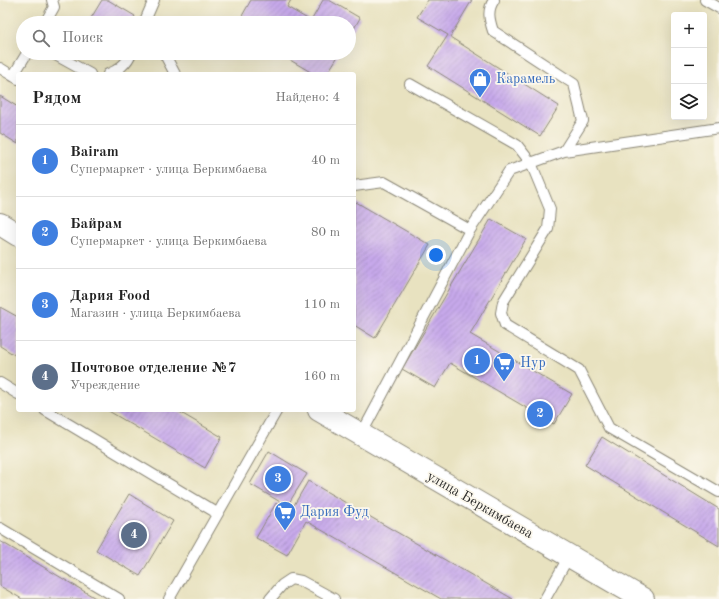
<!DOCTYPE html>
<html lang="ru">
<meta charset="utf-8">
<style>
:root{--surface:#fff;--page:#f2f2f2;--text:#222;--muted:#767676;--line:#e0e0e0;--accent:#b5179e}
body{margin:0;font-family:"Old Standard TT",serif;background:var(--page);color:var(--text)}
.controls{position:absolute;right:12px;top:12px;display:grid;overflow:hidden;border-radius:4px;box-shadow:0 4px 16px #0002}
.controls button{width:36px;height:36px;display:grid;place-items:center;padding:0;border:0;border-bottom:1px solid var(--line);background:var(--surface);color:var(--text);font:20px sans-serif}
.you{position:absolute;left:436px;top:255px;width:14px;height:14px;margin:-10px;border:3px solid #fff;border-radius:50%;background:#1a73e8;box-shadow:0 0 0 6px #1a73e833}
.badge{display:grid;place-items:center;width:26px;height:26px;border-radius:50%;background:var(--accent);color:#fff;font-size:13px;font-weight:700}
.pin{position:absolute;translate:-50% -50%;border:2px solid #fff;box-shadow:0 1px 4px #0006}
.list{margin:0;padding:0;list-style:none}
h2{display:flex;justify-content:space-between;align-items:center;height:52px;margin:0;padding:0 16px;font-size:17px}
h2 small{font-size:13px;font-weight:400;color:var(--muted)}
.list li{display:grid;grid-template-columns:26px 1fr auto;gap:12px;align-items:center;box-sizing:border-box;height:72px;padding:0 16px;border-top:1px solid var(--line)}
.list b{display:block;font-size:15px;white-space:nowrap}
.list p{margin:0;font-size:13px;white-space:nowrap;color:var(--muted)}
.list em{font-size:13px;font-style:normal;color:var(--muted)}
.icon{flex:none;width:22px;height:22px;fill:none;stroke:currentColor;stroke-width:2;stroke-linecap:round;stroke-linejoin:round}
.map{position:relative;flex:none;width:719px;height:599px;overflow:hidden}
.search{position:absolute;background:var(--surface);box-shadow:0 4px 16px #0002;left:16px;top:16px;width:340px;height:44px;display:flex;align-items:center;gap:10px;box-sizing:border-box;padding:0 14px;border-radius:22px;color:var(--muted);font-size:15px}
.panel{position:absolute;background:var(--surface);box-shadow:0 4px 16px #0002;left:16px;top:72px;width:340px;height:340px;border-radius:4px}
.map>svg:first-child{display:block}
</style>
<div class="map">
<svg width="719" height="599" viewBox="0 0 719 599">
<defs>
<pattern id="building-hatch" width="6" height="6" patternUnits="userSpaceOnUse"><rect width="6" height="6" fill="#c7a9eb"/><path d="M-1 1l2-2M0 6l6-6M5 7l2-2" fill="none" stroke="#a28abf"/></pattern>
</defs>
<rect width="100%" height="100%" fill="#fbf7ec"/>
<filter id="ink" filterUnits="userSpaceOnUse"><feTurbulence type="fractalNoise" baseFrequency=".025" numOctaves="2"/><feDisplacementMap in="SourceGraphic" scale="8" xChannelSelector="R" yChannelSelector="G"/><feConvolveMatrix kernelMatrix="1 2 1 2 8 2 1 2 1" color-interpolation-filters="sRGB"/></filter>
<filter id="wash" filterUnits="userSpaceOnUse"><feTurbulence type="fractalNoise" baseFrequency=".012" numOctaves="4" result="noise"/><feDisplacementMap in="SourceGraphic" scale="16" xChannelSelector="R" yChannelSelector="G"/><feGaussianBlur stdDeviation="0.9" result="paint"/><feColorMatrix in="noise" values="0 0 0 0 0 0 0 0 0 0 0 0 0 0 0 0 0 1.4 0 .05"/><feComposite in="paint" operator="in"/></filter>
<g filter="url(#wash)">
<rect width="100%" height="100%" fill="#e8e2c0"/>
<g id="blocks">
<path fill="url(#building-hatch)" d="M102,0H108L135,16L131,23H88Z
M251,0H291L287,7L311,21L323,0H329L360,18L349,37V23H283L277,20L276,23H238Z
M428,0H472L450,37L559,106L540,136L428,66L448,35L417,17Z
M99,53H113L109,59Z
M294,53H340L327,74H314L290,60Z
M0,96L18,107V144L0,133Z
M356,202L430,245L375,338L354,325V206Z
M491,219L526,239L470,334L572,394L554,424L450,363L435,388L402,369Z
M0,307L18,317V357L0,346Z
M107,410H176L222,437L205,468Z
M602,437L719,509V546L585,465Z
M269,451L307,474L287,506L250,484Z
M308,481L513,599H441L306,521L287,555L256,538L276,503L290,512Z
M129,494L173,521L140,576L96,550Z
M0,541L97,599H22L0,586Z"/>
</g>
</g>
<g filter="url(#ink)">
<use href="#blocks" fill-opacity="0" stroke="#8a8676" stroke-width="1"/>
<g fill="none" stroke-linecap="round" stroke-linejoin="round">
<g stroke="#8a8676" stroke-width="12">
<path id="lane" d="M494,0C487,10 489,19 493,31L574,84L583,121L564,151
M705,0L719,8
M45,23L54,7L52,0
M144,23L154,0
M52,53L90,74
M164,53L175,74
M0,68L18,79
M108,74C118,71 128,62 131,53
M13,76L27,53
M410,84L517,145L531,163L550,209L548,229L503,302L501,313L505,325L579,370L609,428L719,492
M354,186L384,182L470,230L361,435
M470,230L509,171L564,151L719,128
M0,383L18,394
M45,410L217,513
M0,528L119,599
M169,599L277,410
M270,599L282,585L291,579L301,581L334,599
M545,599L569,556"/>
</g>
<g stroke="#8a8676" stroke-width="24">
<path id="secondary" d="M0,224L18,235
M319,410L643,599"/>
</g>
<use href="#lane" stroke="#fff" stroke-width="10"/>
<use href="#secondary" stroke="#fff" stroke-width="22"/>
</g>
</g>
<defs>
<g id="shop-pin" transform="scale(1.15)"><path d="M0 17L-7.5 6A9.5 9.5 0 1 1 7.5 6Z" fill="#3f7fe0" stroke="#fbf7ec"/><path d="M-5-2.5h2.3a2.7 3.5 0 0 1 5.4 0H5L5.5 6h-11ZM-1.5-2.5h3a1.5 2.3 0 0 0-3 0Z" fill="#fff"/></g>
<g id="supermarket-pin" transform="scale(1.15)"><path d="M0 17L-7.5 6A9.5 9.5 0 1 1 7.5 6Z" fill="#3f7fe0" stroke="#fbf7ec"/><path d="M-6-5.5h2.5l.6 2H6L4.5 2H-2.5L-4.4-4H-6ZM-1.5 3.2a1.3 1.3 0 1 0 .1 0ZM3 3.2a1.3 1.3 0 1 0 .1 0Z" fill="#fff"/></g>
</defs>
<g fill-rule="evenodd">
<use href="#shop-pin" x="480" y="79"/>
<use href="#supermarket-pin" x="504" y="363"/>
<use href="#supermarket-pin" x="285" y="512"/>
</g>
<g text-anchor="middle" dominant-baseline="central" stroke-width="3.5" stroke-linejoin="round" paint-order="stroke">
<g font-size="14" fill="#366cbe" stroke="#fbf7ec" text-anchor="start">
<text x="496" y="79">Карамель</text>
<text x="520" y="363">Нур</text>
<text x="300" y="512">Дария Фуд</text>
</g>
<g font-size="14" fill="#2b2b2b" stroke="#fbf7ec">
<text transform="translate(480 505) rotate(30)">улица Беркимбаева</text>
</g>
</g>
</svg>
<div class="controls">
<button>+</button>
<button>−</button>
<button><svg class="icon" aria-label="layers" viewBox="0 0 24 24"><path d="M12 4l9 5-9 5-9-5zM3 14l9 5 9-5"/></svg></button>
</div>
<div class="you"></div>
<div class="pin badge" style="left:477px;top:361px;background:#3f7fe0">1</div>
<div class="pin badge" style="left:540px;top:414px;background:#3f7fe0">2</div>
<div class="pin badge" style="left:278px;top:479px;background:#3f7fe0">3</div>
<div class="pin badge" style="left:134px;top:535px;background:#5c6f8a">4</div>
<div class="search"><svg class="icon" aria-label="search" viewBox="0 0 24 24"><circle cx="10" cy="10" r="6"/><path d="M15 15l6 6"/></svg>Поиск</div>
<section class="panel">
<h2>Рядом<small>Найдено: 4</small></h2>
<ul class="list">
<li><span class="badge" style="background:#3f7fe0">1</span><div><b>Bairam</b><p>Супермаркет · улица Беркимбаева</p></div><em>40 m</em></li>
<li><span class="badge" style="background:#3f7fe0">2</span><div><b>Байрам</b><p>Супермаркет · улица Беркимбаева</p></div><em>80 m</em></li>
<li><span class="badge" style="background:#3f7fe0">3</span><div><b>Дария Food</b><p>Магазин · улица Беркимбаева</p></div><em>110 m</em></li>
<li><span class="badge" style="background:#5c6f8a">4</span><div><b>Почтовое отделение №7</b><p>Учреждение</p></div><em>160 m</em></li>
</ul>
</section>
</div>
